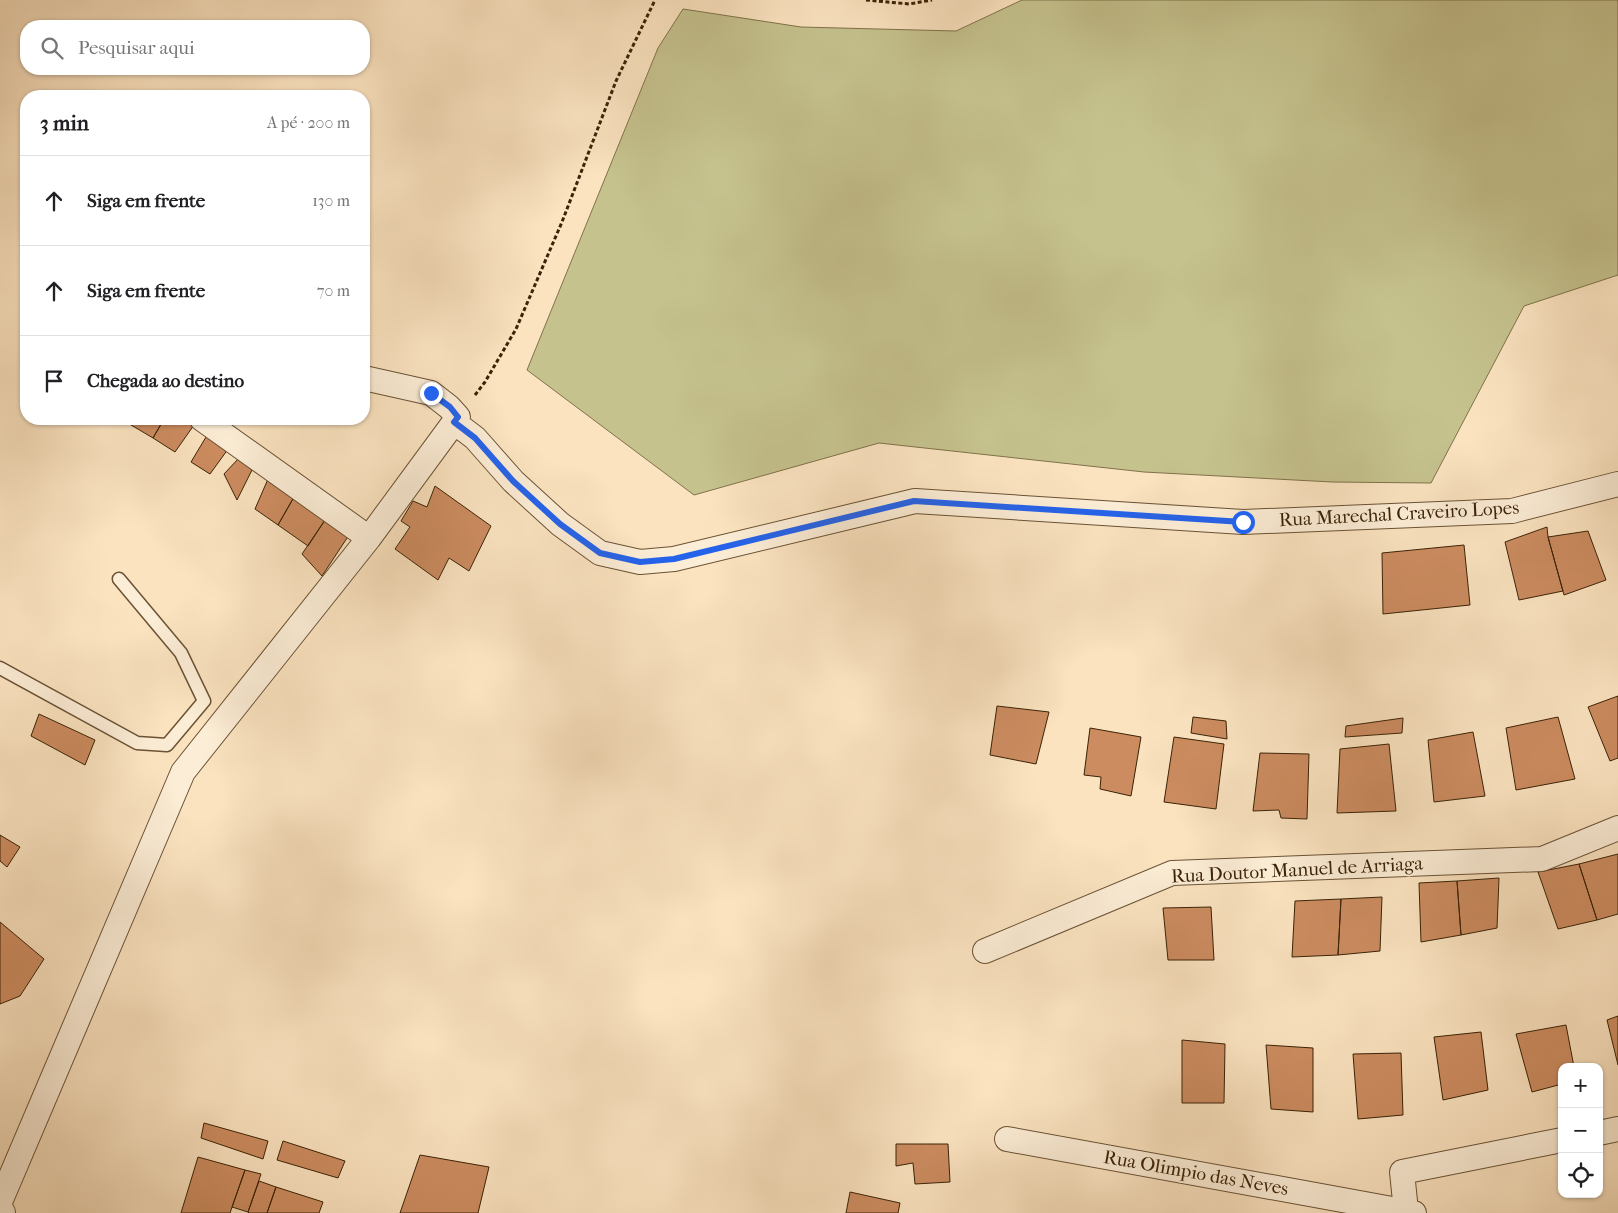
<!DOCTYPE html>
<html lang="pt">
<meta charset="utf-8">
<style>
:root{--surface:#fff;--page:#f2f2f2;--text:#202124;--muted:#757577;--line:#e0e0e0}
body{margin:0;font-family:"IM FELL French Canon",serif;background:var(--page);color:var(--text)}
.controls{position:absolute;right:15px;bottom:15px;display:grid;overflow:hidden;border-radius:10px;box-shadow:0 1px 4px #0004}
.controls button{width:45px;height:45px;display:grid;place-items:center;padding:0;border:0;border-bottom:1px solid var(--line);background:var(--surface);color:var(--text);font:25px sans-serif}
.stop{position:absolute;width:15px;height:15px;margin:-11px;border:4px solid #2563eb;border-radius:50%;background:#fff}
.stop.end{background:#2563eb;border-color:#fff;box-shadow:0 1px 5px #0008}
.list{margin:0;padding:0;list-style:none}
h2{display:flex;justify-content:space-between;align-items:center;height:65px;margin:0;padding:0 20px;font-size:21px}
h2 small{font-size:16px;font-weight:400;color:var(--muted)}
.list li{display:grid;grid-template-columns:32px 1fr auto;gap:15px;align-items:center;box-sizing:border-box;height:90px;padding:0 20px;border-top:1px solid var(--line)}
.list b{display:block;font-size:19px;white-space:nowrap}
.list em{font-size:16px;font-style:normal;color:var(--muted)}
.icon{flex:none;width:28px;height:28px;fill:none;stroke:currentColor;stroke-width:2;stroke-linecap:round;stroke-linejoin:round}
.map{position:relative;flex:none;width:1618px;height:1213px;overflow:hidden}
.search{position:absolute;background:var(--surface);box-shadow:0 1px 4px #0004;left:20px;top:20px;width:350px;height:55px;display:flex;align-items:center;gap:12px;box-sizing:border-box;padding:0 18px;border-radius:20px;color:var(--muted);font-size:19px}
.panel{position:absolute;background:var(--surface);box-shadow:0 1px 4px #0004;left:20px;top:90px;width:350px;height:335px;border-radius:20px}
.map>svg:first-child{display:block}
</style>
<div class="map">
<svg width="1618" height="1213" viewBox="0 0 1618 1213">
<rect width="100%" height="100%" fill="#fbe3c0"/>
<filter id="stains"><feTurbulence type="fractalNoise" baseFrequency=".004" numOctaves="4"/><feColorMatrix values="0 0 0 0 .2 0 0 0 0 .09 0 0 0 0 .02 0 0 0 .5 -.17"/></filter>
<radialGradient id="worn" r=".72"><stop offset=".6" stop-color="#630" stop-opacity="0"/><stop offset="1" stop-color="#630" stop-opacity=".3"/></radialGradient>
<path fill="#c5c28e" stroke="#80724a" d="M1022,0H1618V275L1524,306L1431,483L1332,482L1144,472L879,443L694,495L527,370L658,48L683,9L801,27L956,31Z"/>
<path fill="#cc8c60" stroke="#3a2206" d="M121,419H164L153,438Z
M164,419H185L194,425L175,452L153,438Z
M209,432L231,445L210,474L191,462Z
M239,458L252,470L237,500L224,474Z
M268,479L294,497L278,525L255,509Z
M435,486L491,526L469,571L449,558L438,580L395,549L410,527L401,521L413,501L427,507Z
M294,497L327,517L308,546L278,525Z
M327,517L351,532L322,576L302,554Z
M1547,527L1548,537L1563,591L1519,600L1505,542Z
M1588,531L1606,580L1564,595L1548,537Z
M1464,545L1470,605L1383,614L1382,553Z
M1618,696V758L1610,761L1588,707Z
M997,706L1049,712L1036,764L990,755Z
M39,714L95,740L85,765L31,736Z
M1193,717L1226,721L1227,739L1191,733Z
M1558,717L1575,779L1516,790L1506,728Z
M1403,718L1402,733L1345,737L1346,726Z
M1090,728L1141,737L1131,796L1100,789L1101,777L1084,775Z
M1473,732L1485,796L1434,802L1428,740Z
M1174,737L1224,744L1216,809L1164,802Z
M1389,744L1396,811L1337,813L1340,749Z
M1260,753L1309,754L1307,819L1281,818L1279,810L1253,811Z
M0,835L20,847L7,867L0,861Z
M1618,854V914L1597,920L1579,864Z
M1579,864L1597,920L1558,929L1538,872Z
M1499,878L1497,928L1461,935L1457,881Z
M1457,881L1461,935L1421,942L1419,883Z
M1382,897L1380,951L1338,955L1341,899Z
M1341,899L1338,955L1292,957L1295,901Z
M1211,907L1214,960H1168L1163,908Z
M0,922L44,959L20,996L0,1004Z
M1618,1016V1065L1607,1020Z
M1566,1025L1574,1067H1562V1084L1532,1092L1516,1034Z
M1481,1032L1488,1090L1443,1100L1434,1037Z
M1182,1040L1225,1044L1224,1103H1182Z
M1266,1045L1313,1048V1112L1271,1109Z
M1401,1053L1403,1115L1358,1119L1353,1054Z
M204,1123L268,1141L263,1159L201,1138Z
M283,1141L345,1161L338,1178L277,1160Z
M896,1144H948L950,1182L915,1184L913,1163L896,1166Z
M420,1155L489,1167L478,1213H400Z
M198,1157L245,1170L230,1213H181Z
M245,1170L261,1174L248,1212L232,1207Z
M259,1181L276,1187L267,1213H249L248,1212Z
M276,1187L323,1202L319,1213H267Z
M850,1192L900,1203L898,1213H846Z"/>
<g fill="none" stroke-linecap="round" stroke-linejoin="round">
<g stroke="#6a5234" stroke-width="15">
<path id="service" d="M0,668L137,743L167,745L204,701L181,653L119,579"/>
</g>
<g stroke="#6a5234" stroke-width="26">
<path id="minor" d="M202,419L369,538
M454,422L475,438L513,481L560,524L600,553L640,562L674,559L915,501L1243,522L1512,511L1618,484
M985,951L1172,873L1542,859L1618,828
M1599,1133L1618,1129
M1007,1139L1414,1213
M0,1202L183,772L369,538L458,417L449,407L431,393L364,378
M1406,1211L1402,1172L1562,1140"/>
</g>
<g stroke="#6a5234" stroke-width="30">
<path id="tertiary" d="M0,1213H1"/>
</g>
<path stroke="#3a2206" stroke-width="3" stroke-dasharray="4 2.5" stroke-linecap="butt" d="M866,0L909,4L932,0
M475,395L485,382L516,329L562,222L616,81L655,0"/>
<use href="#service" stroke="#fcedd6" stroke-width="12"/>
<use href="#minor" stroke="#fcedd6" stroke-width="24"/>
<use href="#tertiary" stroke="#fcedd6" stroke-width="28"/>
</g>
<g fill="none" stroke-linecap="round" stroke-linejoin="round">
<path stroke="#2563eb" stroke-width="6" d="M431,393L450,407L458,417L454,422L475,438L513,481L560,524L600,553L640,562L674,559L914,501L1243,522"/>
</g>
<g text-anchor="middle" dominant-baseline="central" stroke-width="4" stroke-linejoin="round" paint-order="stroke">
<g font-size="19" fill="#3a2206" stroke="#fcedd6">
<text transform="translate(1399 514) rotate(-3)">Rua Marechal Craveiro Lopes</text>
<text transform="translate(1297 870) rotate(-3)">Rua Doutor Manuel de Arriaga</text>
<text transform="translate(1196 1173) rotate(10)">Rua Olimpio das Neves</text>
</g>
</g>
<rect width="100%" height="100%" filter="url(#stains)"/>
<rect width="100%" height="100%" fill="url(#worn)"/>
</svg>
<div class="controls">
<button>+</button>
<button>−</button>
<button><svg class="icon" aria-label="locate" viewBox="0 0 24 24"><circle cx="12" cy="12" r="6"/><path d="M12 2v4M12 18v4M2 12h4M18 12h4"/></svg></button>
</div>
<div class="stop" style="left:1243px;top:522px"></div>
<div class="stop end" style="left:431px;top:393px"></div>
<div class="search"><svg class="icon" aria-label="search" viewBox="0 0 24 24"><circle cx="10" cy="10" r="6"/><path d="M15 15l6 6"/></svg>Pesquisar aqui</div>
<section class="panel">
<h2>3 min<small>A pé · 200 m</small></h2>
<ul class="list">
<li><svg class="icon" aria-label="ahead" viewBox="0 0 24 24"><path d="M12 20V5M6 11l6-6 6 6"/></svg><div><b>Siga em frente</b></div><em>130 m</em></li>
<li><svg class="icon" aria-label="ahead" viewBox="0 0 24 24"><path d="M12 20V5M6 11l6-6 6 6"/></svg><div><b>Siga em frente</b></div><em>70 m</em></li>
<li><svg class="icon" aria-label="arrive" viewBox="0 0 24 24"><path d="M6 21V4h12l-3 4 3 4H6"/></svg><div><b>Chegada ao destino</b></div></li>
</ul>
</section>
</div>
